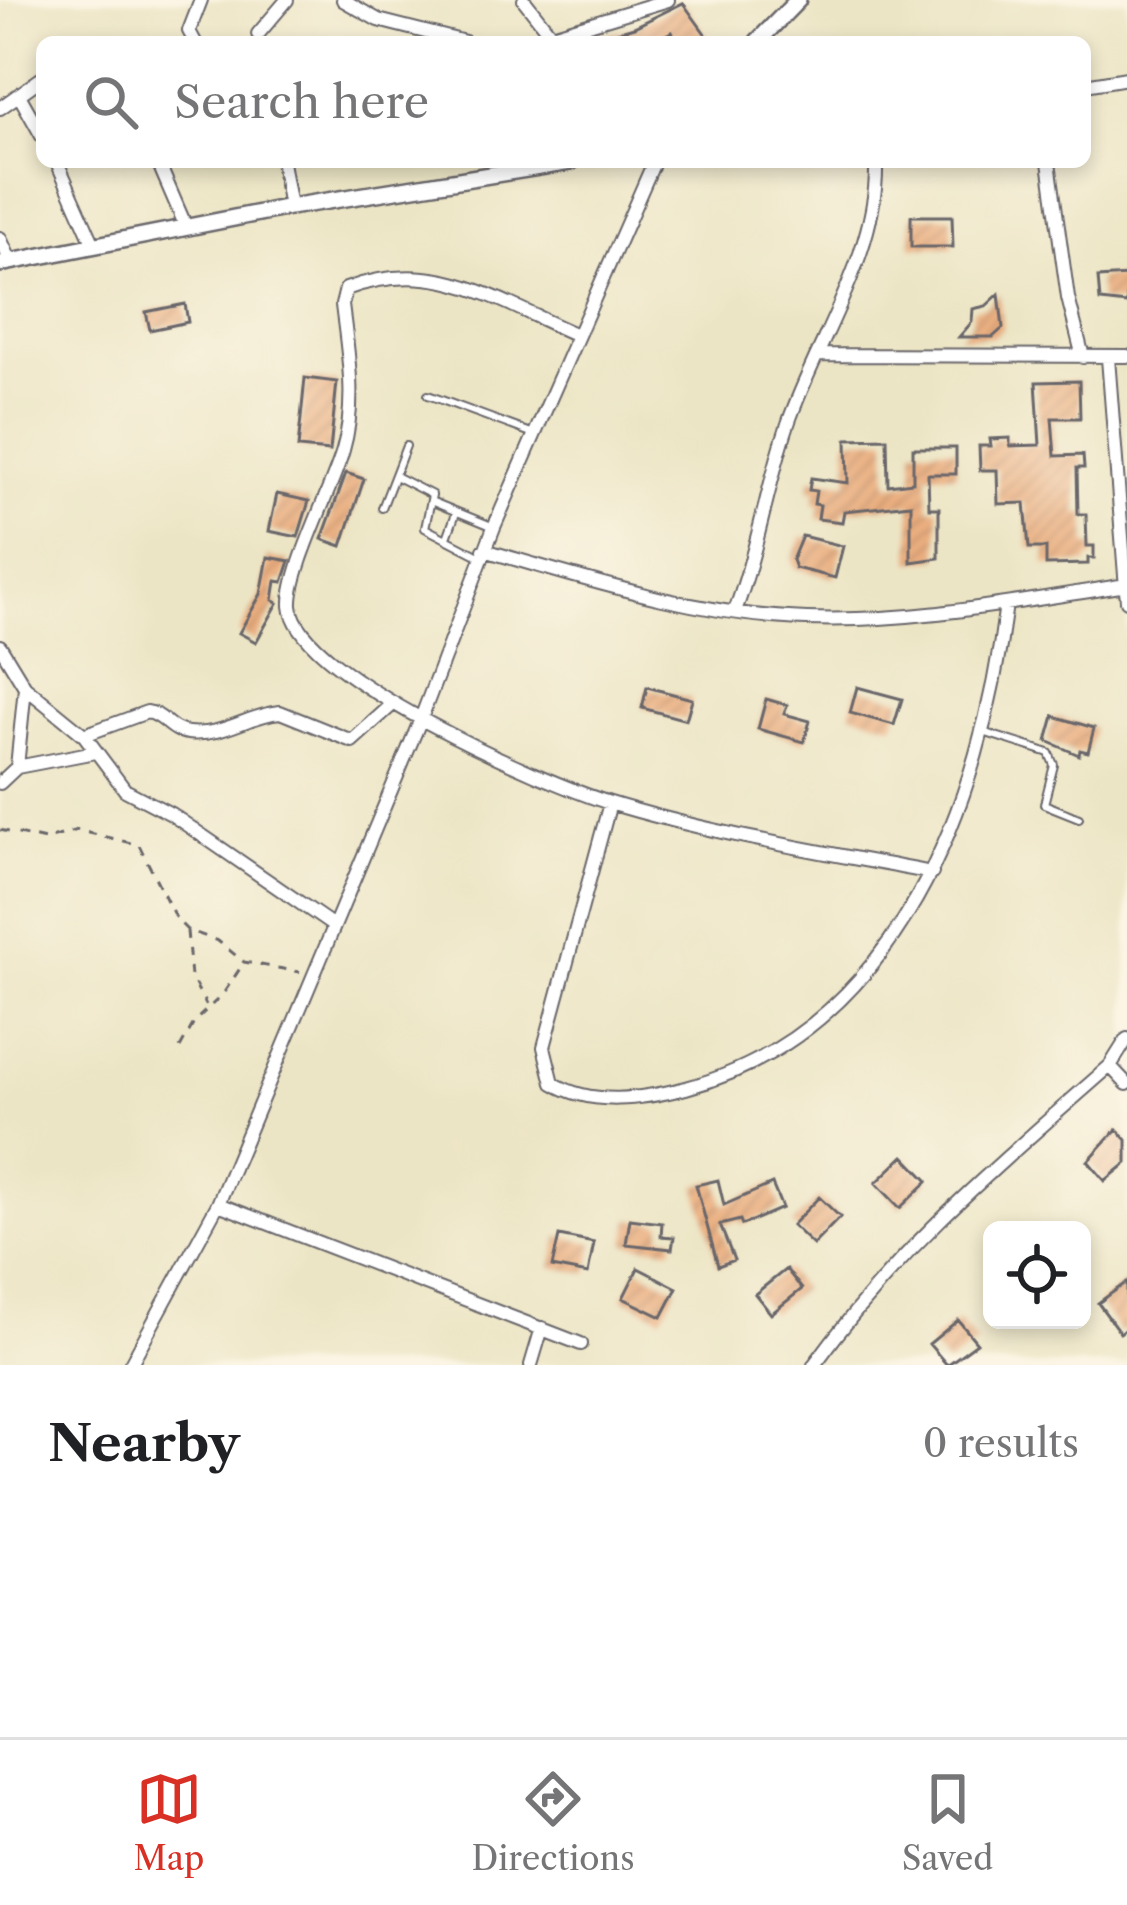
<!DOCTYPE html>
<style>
:root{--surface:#fff;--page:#f6f6f6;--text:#202124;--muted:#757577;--line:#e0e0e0;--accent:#d93025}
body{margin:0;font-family:"Libre Caslon Text",serif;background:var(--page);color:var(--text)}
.controls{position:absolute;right:36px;bottom:36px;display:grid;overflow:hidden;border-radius:18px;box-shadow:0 6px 18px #0003}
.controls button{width:108px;height:108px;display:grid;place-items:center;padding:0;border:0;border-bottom:3px solid var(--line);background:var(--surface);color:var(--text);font:60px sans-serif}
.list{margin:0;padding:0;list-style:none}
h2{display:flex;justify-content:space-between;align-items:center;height:156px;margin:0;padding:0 48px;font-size:51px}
h2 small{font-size:39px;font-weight:400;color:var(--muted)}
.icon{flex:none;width:66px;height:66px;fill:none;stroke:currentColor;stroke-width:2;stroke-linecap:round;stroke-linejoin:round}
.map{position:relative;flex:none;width:1127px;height:1365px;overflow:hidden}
.search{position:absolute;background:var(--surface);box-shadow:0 6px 18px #0003;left:36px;right:36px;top:36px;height:132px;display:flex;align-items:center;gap:30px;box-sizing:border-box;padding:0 42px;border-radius:18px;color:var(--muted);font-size:45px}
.sheet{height:372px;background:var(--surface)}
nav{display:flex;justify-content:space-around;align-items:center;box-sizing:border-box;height:168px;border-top:3px solid var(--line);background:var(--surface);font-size:33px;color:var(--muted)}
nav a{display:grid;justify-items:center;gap:6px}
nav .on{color:var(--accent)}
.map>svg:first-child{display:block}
</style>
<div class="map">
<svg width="1127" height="1365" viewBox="0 0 1127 1365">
<defs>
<pattern id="building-hatch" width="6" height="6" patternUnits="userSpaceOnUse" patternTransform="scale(3)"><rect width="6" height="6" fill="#eaae7f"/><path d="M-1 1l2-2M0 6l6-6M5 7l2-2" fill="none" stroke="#c8956f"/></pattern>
</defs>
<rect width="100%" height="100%" fill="#fcf5e5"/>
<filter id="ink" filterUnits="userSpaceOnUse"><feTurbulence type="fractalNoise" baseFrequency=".00833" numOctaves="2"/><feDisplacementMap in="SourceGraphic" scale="24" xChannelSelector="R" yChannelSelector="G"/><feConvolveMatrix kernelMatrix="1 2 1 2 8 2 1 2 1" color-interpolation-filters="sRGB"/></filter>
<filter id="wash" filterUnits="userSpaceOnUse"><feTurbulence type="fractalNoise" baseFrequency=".004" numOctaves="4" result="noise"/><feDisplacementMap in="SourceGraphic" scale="48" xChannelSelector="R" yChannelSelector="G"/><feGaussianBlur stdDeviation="2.7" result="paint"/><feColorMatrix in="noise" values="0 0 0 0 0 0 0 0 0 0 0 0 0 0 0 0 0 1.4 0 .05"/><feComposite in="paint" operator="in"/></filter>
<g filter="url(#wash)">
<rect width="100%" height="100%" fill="#ece5c5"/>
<g id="blocks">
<path fill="url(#building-hatch)" d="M683,3L711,42H678L672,32L650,42H582L634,27Z
M911,216H952L953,247H911Z
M1127,276V304L1100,301L1098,278Z
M999,294L1003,328L993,337H959L972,322L973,309L986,306Z
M185,304L188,322L150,330L146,312Z
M305,378L337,382L330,451L298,448Z
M1079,381L1080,418H1052L1055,456L1083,455L1084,468H1077L1078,514H1086L1087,546H1094V558H1088V564L1046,565V548H1029L1025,503L998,504L997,470H980L979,446H991L990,439L1010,438V446L1040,445L1036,382Z
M887,438L888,485L913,482V448H956V474H928L929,508H939V558L911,562V504L844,511L842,522L818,519L820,505L814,504L816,491L809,490L811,478L848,483L847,439Z
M346,473L364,479L342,546L322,539Z
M277,494L309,501L298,537L269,531Z
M802,536L843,546L835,578L795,568L792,560Z
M268,557L290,561L283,582L276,581L273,600L278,603L256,642L239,633L261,594Z
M647,687L692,699L686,720L642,708Z
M857,687L902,699L894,725L850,713Z
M766,699L787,705L784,714L810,721L804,742L758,729Z
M1054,716L1094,728L1088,752L1080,750L1079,755L1047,741Z
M1117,1129L1127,1140V1163L1105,1181L1088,1161Z
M904,1156L928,1181L900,1208L876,1183Z
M718,1180L724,1205L772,1184L782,1208L742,1225L740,1220L720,1225L734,1260L718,1266L696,1185Z
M819,1197L840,1217L813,1245L792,1225Z
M630,1219L662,1223L661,1236L674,1237L672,1249L626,1244Z
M559,1236L594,1243L588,1274L552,1267Z
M638,1268L677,1288L662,1317L623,1298Z
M786,1269L802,1289L771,1314L755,1294Z
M1127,1282V1328L1120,1333L1098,1303Z
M958,1320L977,1343L947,1365L929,1344Z"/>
</g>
</g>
<g filter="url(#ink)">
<use href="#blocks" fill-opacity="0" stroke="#69666b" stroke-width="3"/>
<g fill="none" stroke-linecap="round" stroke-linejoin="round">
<g stroke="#69666b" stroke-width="10">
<path id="service" d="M428,395L534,434
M395,476L432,495L425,528L481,557
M433,502L494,527
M382,508L406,446
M447,538L456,513
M983,732L1049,753L1054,765L1044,804L1079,818"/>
</g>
<g stroke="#69666b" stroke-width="16">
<path id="minor" d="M343,0L378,20L465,42
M524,0L552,36
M258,34L287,0
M195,42L189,31L201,0
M529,42L668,0
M1085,85L1127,78
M19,95L42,136
M0,108L42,78
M57,162L94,245
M158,162L186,227
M282,162L290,207
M1049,162L1068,298L1083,357
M0,238L11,262
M577,335C497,301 436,255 346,289L342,305C348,354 357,402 343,450C332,489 289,571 291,606C297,675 547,784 610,803C715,835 825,852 932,873
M820,355L1127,356
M1108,358L1127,601
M484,550C588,580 699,616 807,619C913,623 1022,601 1127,585
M735,611C758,550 767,485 788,424C816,342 879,252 876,162
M0,646L25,687L84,735L125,790L171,814L332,925
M84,735L147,712C164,714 169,731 188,733C223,737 248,715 280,712L352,741L393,704
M17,767L95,752
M0,783L17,767L25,687
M610,803L544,1047L553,1083C592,1107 643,1099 686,1088C898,1031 982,801 1006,604
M1110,1066L1127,1084
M218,1204L581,1344
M130,1365L218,1204L420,721L494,527L654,162
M531,1365L542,1328
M814,1365C901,1245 1000,1163 1110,1066L1127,1039"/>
</g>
<g stroke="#69666b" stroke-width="20">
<path id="tertiary" d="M757,42L798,0
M0,264L290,207L571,162"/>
</g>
<path stroke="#69666b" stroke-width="3" stroke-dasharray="9 9" stroke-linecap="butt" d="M0,830L45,840L77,830L139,845L176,919L187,930L218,941L244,962L300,972
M187,931L191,977L206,1005
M180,1048L195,1021L223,994L243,964"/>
<use href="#service" stroke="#fff" stroke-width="6"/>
<use href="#minor" stroke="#fff" stroke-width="12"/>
<use href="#tertiary" stroke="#fff" stroke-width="15"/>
</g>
</g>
</svg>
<div class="controls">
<button><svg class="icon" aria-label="locate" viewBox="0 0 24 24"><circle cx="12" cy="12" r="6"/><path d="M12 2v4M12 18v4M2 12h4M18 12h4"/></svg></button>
</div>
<div class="search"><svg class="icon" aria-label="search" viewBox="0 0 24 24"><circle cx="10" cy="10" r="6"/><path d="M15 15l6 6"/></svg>Search here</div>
</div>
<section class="sheet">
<h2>Nearby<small>0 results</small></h2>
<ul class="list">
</ul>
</section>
<nav>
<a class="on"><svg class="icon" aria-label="map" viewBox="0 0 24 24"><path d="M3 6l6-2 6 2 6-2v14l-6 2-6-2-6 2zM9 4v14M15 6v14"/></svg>Map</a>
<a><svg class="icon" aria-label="directions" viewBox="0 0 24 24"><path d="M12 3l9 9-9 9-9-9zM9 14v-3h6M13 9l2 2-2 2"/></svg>Directions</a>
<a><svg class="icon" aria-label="saved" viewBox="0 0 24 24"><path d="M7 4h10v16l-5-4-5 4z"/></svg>Saved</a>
</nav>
